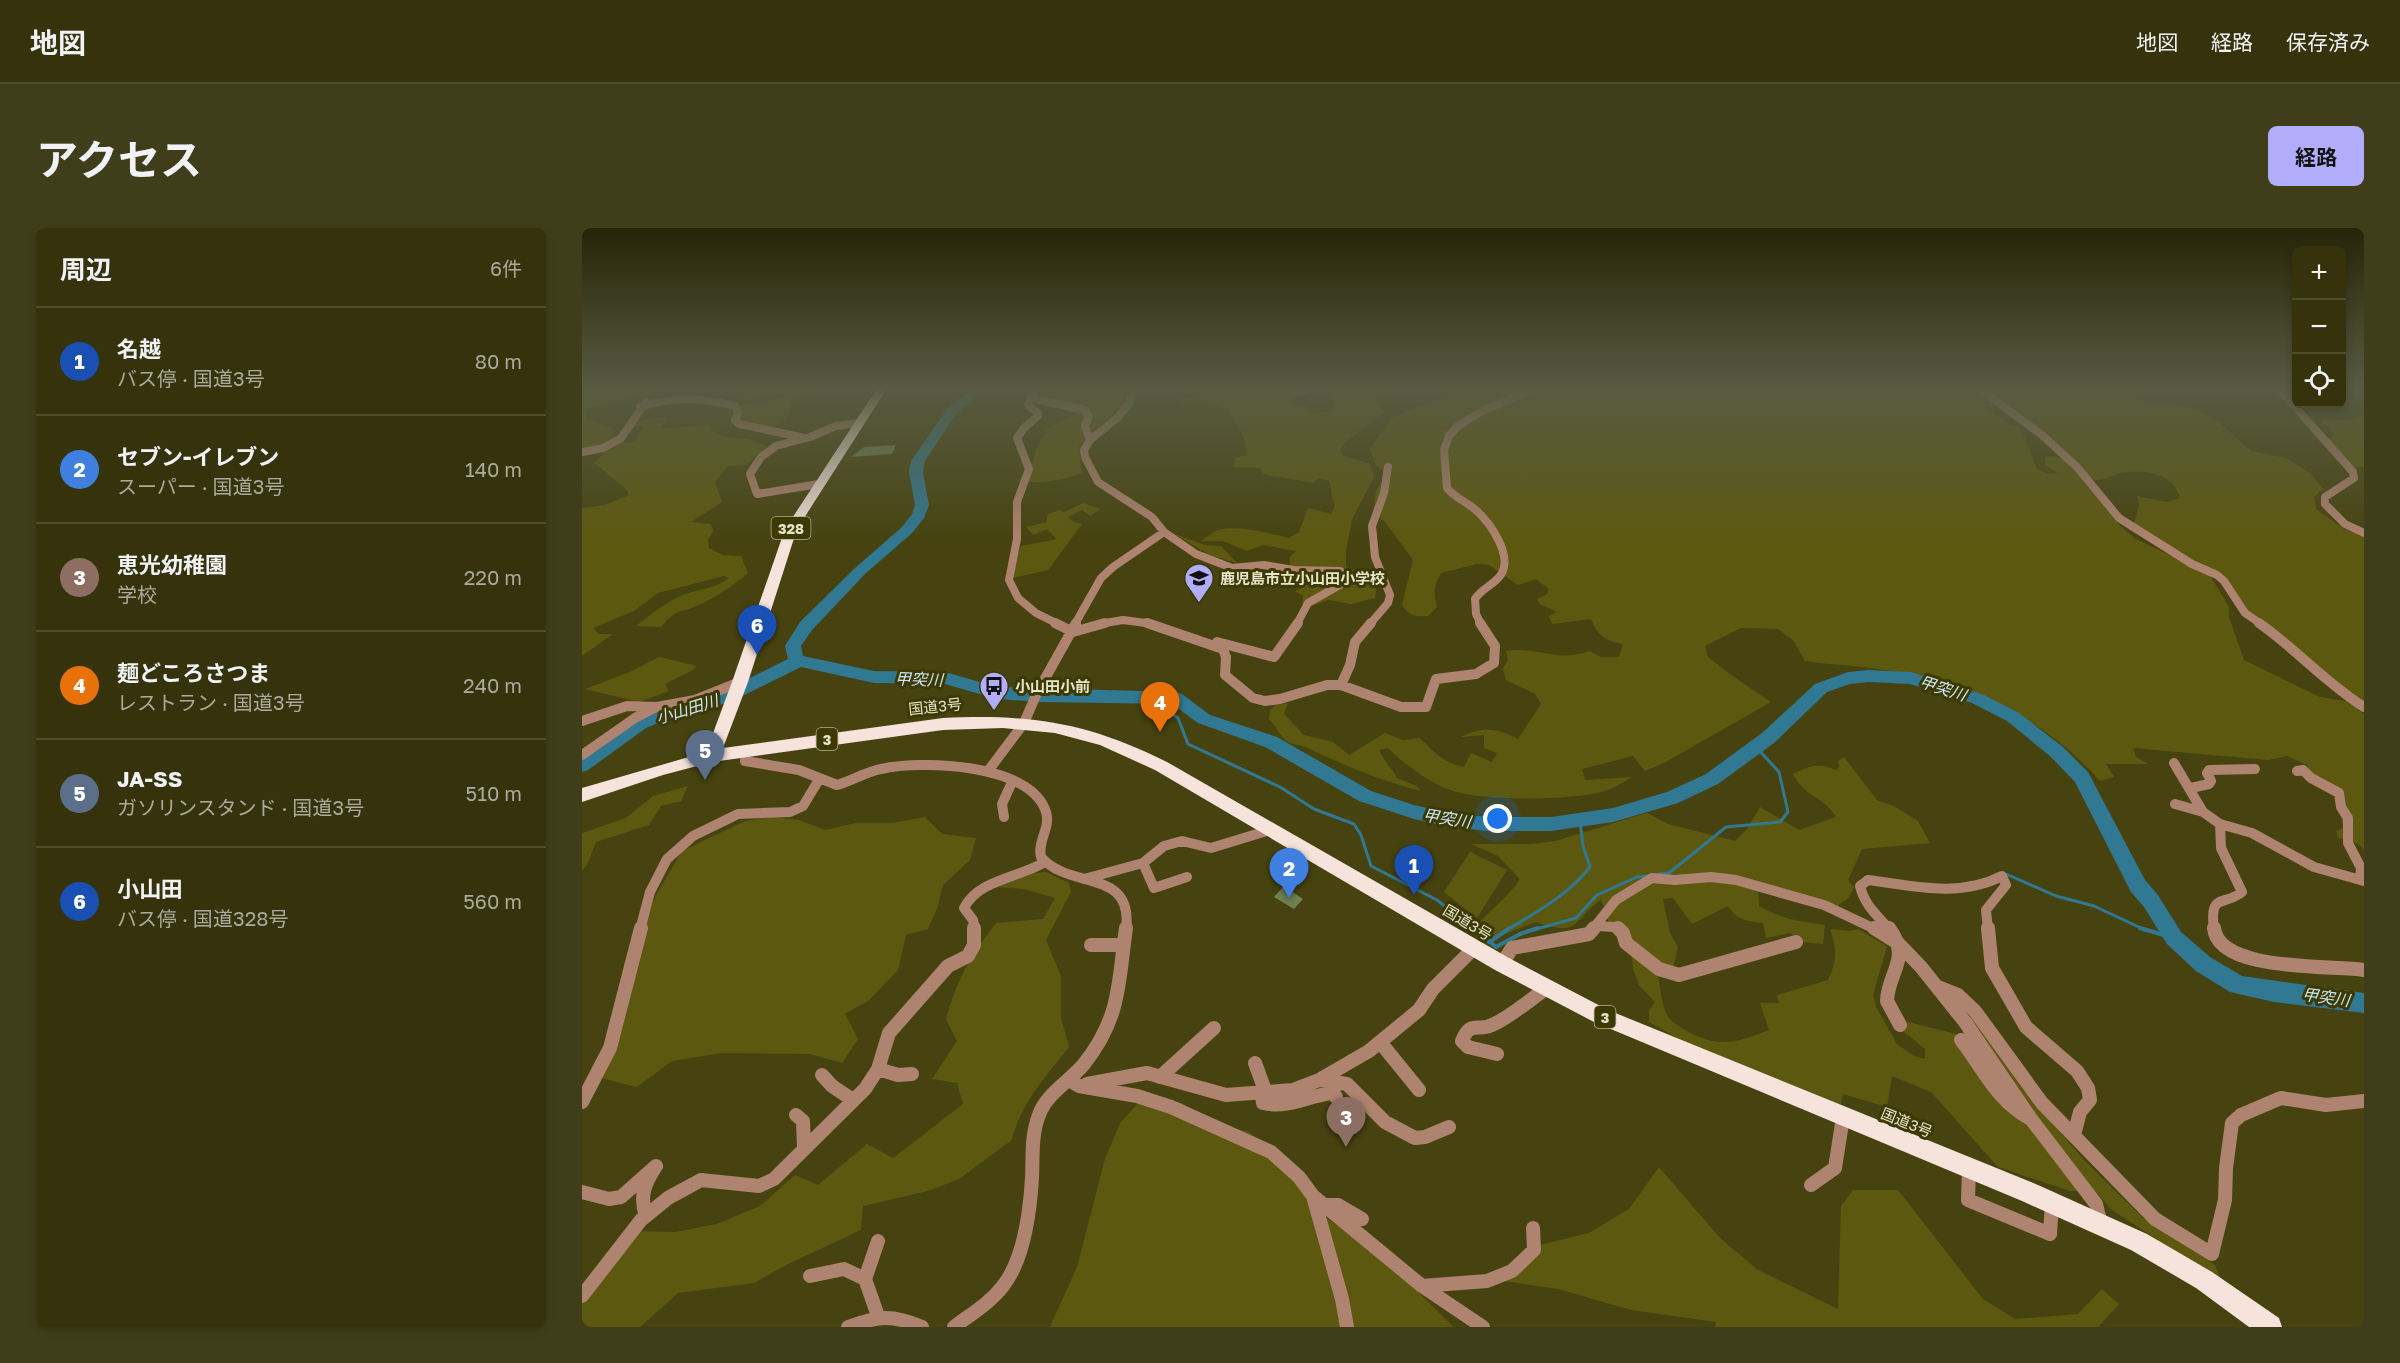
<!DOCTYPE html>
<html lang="ja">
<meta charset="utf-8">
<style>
:root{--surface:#35320c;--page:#403e1a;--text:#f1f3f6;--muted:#aaaa9d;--line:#4f4d2d;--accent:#b1adfa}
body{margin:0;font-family:"Golos Text","Noto Sans JP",sans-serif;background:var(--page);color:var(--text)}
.controls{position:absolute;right:18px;top:18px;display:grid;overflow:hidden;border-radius:9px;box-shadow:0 3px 9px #0003}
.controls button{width:54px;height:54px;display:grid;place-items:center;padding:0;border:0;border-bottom:2px solid var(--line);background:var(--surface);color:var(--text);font:30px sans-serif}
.you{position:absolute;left:916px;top:591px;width:21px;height:21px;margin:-15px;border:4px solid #fff;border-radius:50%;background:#1a73e8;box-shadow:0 0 0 9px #1a73e833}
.badge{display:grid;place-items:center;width:39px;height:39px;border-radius:50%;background:var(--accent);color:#fff;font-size:20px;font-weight:700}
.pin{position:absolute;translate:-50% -50px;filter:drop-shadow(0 2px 3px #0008)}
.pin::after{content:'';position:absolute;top:32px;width:21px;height:18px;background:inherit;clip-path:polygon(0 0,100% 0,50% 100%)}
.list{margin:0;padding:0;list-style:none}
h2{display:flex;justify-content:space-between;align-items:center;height:78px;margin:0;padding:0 24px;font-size:26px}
h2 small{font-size:20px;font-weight:400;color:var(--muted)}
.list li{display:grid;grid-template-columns:39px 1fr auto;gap:18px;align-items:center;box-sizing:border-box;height:108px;padding:0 24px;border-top:2px solid var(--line)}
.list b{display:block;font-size:22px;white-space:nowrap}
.list p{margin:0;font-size:20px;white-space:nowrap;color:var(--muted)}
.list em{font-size:20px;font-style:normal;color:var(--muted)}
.icon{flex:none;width:33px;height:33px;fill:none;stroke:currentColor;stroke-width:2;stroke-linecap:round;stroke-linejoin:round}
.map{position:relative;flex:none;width:1782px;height:1099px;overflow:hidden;border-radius:9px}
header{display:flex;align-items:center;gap:36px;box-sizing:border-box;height:84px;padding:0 30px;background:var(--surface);border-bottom:2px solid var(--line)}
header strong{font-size:28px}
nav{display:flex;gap:33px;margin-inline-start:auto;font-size:21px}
.intro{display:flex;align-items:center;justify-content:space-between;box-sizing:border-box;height:144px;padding:0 36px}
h1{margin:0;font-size:42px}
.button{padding:15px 27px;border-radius:9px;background:var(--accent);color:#111;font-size:21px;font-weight:700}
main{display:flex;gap:36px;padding:0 36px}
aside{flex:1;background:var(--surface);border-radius:9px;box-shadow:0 3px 9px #0003}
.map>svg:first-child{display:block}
</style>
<header>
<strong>地図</strong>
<nav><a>地図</a><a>経路</a><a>保存済み</a></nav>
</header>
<div class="intro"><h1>アクセス</h1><a class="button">経路</a></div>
<main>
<aside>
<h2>周辺<small>6件</small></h2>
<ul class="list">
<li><span class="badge" style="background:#1a4fb4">1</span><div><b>名越</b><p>バス停 · 国道3号</p></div><em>80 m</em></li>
<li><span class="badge" style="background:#3f7fe0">2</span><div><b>セブン-イレブン</b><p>スーパー · 国道3号</p></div><em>140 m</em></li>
<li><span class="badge" style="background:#8d6e63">3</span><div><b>恵光幼稚園</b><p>学校</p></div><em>220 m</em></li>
<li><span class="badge" style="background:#e8710a">4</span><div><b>麺どころさつま</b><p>レストラン · 国道3号</p></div><em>240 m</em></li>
<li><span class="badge" style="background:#5c6f8a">5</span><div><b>JA-SS</b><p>ガソリンスタンド · 国道3号</p></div><em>510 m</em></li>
<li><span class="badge" style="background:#1a4fb4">6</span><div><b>小山田</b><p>バス停 · 国道328号</p></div><em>560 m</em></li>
</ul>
</aside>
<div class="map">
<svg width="1782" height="1099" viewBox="0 0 1782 1099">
<rect width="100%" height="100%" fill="#474310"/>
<path fill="#5d580f" d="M0,162H83L0,182Z
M168,162H225L222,168L209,172C211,187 197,200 182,200C174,200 166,197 158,196L155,178C167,175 203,172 208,165L177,169L156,176L158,171L171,163Z
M451,162H526L545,166C535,189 510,199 497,219L500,245C480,253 457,256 436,253L450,236L454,221L466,201L494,185L479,181V176L447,169Z
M618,162H700L705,165L710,175L725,179L732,186L750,183L752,176L748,167L733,162H802L793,172L802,184L763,215L758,223L761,228L787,235L791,242L792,249L770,291L764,323V339L784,347L795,356L793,370L769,376L747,372L729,378L720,376L721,368L713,363L742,348L737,339L708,338V329L714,323L681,317L665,323L641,313H619C625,309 633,302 640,301C662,298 686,305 707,310L717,304L726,280L749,286L753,277C748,268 751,261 747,253L736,250L732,255L681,246L678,240L652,239L653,230L665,227L662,209L646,182L629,176H596V172L620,168Z
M880,162H1394L1414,178L1404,179L1429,198H1436L1442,207L1455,241L1465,245L1476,246L1463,237V229L1470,228L1488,233L1537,297L1552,310L1627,346L1647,379V389L1662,432L1738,469L1764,473L1782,486V622L1777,616L1756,610L1754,603L1761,600C1760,586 1752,576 1753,561L1729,547L1725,537L1705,528L1686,532L1551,520L1554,529L1567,536H1524L1532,549L1518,553C1460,487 1382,453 1296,441C1272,437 1247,437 1223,433L1212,413L1196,401L1159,400L1123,418L1126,429L1149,447L1189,474L1082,535L1063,543L1051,528L1000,541L1003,552L1050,549C1043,553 1034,559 1026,562C996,573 902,573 871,563C851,557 820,535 806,520L797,522C802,533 810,540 815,550L834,558L839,563C800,553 763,538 726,520C720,517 710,517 704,513C698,508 693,497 687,491L688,482L694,477L706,475L702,486L722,507L751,514L767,527L803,505L821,512L838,510C851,524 862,535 882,539L889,525L910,534L915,525L902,520V507L879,509C900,498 916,500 936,511L959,476L953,466L924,452L921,440L926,432L924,423C953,418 977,435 1007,423L1019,429H1037L1041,416C1023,413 1016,408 1009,391L970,396L967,388L975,384L958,376L955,371L965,366L967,361L954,351L936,357L907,337L895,336L859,345C852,357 851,366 855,379L846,388C833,389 827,388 820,377L831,332L803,294L791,285L794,263L802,250L800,242L792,234L788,220L811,189Z
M1403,162H1553L1551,165L1558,174H1586L1617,183L1632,190L1669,223L1704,230L1715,237L1730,247L1741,261L1732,269L1734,281L1762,301L1782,307V478L1663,384L1634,348L1552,295L1557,277L1555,268L1585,274L1598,270C1592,245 1563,241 1539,245C1532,246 1524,252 1516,252C1512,252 1506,250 1502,249Z
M4,183V191L34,202C25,216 16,218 0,220V184Z
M1782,188V239L1762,238L1735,210H1750L1751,206L1746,198L1739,197L1740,193L1769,192Z
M79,189L86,191L78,200L127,198C136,213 151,208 167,211C173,213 179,216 185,218L164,237L146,238L133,254L140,274L109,294L129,296L131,303L126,312L127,320L141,327L159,328L166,345C152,357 136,368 119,376C99,386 95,379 79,399L54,398C67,388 80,377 94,370C111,361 132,362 147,350L142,348L76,365L52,383L11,400L17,406H31L0,428V280L23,277L47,267L44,261L12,235C22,226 29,215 40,209L43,215L53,214L61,198L48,199L52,193Z
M501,275L519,281L508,288L500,282L486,289L492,294L500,296L466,342L431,350V341L439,318L475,311L465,301L451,307L444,299L465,294V287L477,282L483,284Z
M593,306L623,317L639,318L655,335L627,327Z
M77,429L115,438L109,443L83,456L87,463L57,474L3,461L48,444Z
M1262,529L1295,572L1312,578L1336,593L1348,615L1280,621L1266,652L1272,660L1266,670L1254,679L1176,662L1177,678C1199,691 1219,694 1243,697L1241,716L1220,714L1208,705L1184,710L1181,695C1165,693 1154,692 1146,678L1110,696L1091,670L1081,671L1088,705L1096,719L1091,741L1075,742C1078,755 1079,775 1085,787C1088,793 1098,799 1103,802C1137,821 1153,815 1187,802L1178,775H1197L1195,767L1246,752C1255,733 1255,720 1248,701L1268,703L1276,701L1305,718L1291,767L1294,779L1315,816L1332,828L1343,831V821L1316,799L1318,792L1374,806L1382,804L1379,772L1441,861L1502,932L1561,990L1633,1037L1640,1054L1530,982L1513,963H1488L1416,939L1349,864L1310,848L1305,879L1261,866L1258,880L1106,816L1067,794V783L1073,774L1057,757L1051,741L1049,723L1028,698L1019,671C990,695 996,709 954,694L920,707L908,717L896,706V696C910,680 926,669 938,651L916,628L889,616H949L973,613L1065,585L1086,596L1153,613L1165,601L1178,579L1217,602L1254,589C1244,570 1222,569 1211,546C1227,538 1236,534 1254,542L1257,539L1256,533Z
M106,558L99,573L79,578L67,597L14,614L5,637L0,642V605L44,590L71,568Z
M191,589L217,592L243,602L274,595H311L343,589L360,606L394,610L388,632L361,657L356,678L346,701L324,707L316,742L286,773L263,786L276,811L260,835L228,826L140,825L90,833L55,859L11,848L42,772L61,701L74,667L100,623L163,593Z
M888,624L925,642L895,690L862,664Z
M464,644L487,655L489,664L464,712L479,748V790L487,819C465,847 438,876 430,912L377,951L346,963L281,978L279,1002L204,1037L172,1055L96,1065L58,1099H0V1068L48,1003L93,1004L135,996L178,978L213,947L236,957L285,916L311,930L381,876L375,855L350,851L375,813L364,791C376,749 388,729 414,695L461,691L473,670L442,661L413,659L445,646Z
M561,870L600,875L620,893L667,904L701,931L729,979L799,1028L872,1099H468L495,1039L523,931L538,895Z
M1077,939L1138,1010L1176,1042L1256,1081L1259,978L1271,962H1316L1401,1071L1433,1091L1496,1086L1520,1061L1537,1076L1516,1099H1133L1134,1094L1049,1082L976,1061L909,1051L945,1020L1007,1005L1047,981Z"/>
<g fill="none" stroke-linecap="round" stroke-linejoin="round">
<path stroke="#317892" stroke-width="3" d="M566,468L596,490L606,516L698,559L732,581L772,596L779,607L789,638L855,672L892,702
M1077,646L1087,645L1144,599L1198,594L1206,584L1197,544L1173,518
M1424,646L1474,668L1512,678L1563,702
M925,702C956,683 985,668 1008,639L1001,618L998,593
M951,702L994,690L1015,667L1055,649L1064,648"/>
<path stroke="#317892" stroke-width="4" d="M891,700L914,719L938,706L956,700
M1558,700L1592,710
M907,714L928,700"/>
<path fill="#317892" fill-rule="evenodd" d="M388,162H401L374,186L343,233L341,244L347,277L342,290L330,305L283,346L230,402L219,418L221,428L292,443L363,444L415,459L594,464L600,466L628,487L695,509L789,563L832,577L868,585L906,589H969L1031,580L1085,564L1124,546L1180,505L1233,456L1266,444L1286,442L1329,444L1402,467L1437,485L1481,519L1506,544L1563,652L1576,667L1599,704L1628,729L1660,748L1782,765V785L1692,774L1648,764L1614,743L1585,716L1562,679L1549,664L1493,554L1469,529L1425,493L1390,475L1328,456L1286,454L1268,456L1245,464L1192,515L1136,556L1096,575L1031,594L969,603H906L868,599L832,591L777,573L683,519L616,495L590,476L459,474L415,471L363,456L292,455L219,439L146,475L106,483L64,500L6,542L0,544V528L52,492L97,474L136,466L206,431L203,418L218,394L273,340L320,299L330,286L333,277L327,244L329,233L365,181Z"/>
</g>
<path fill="#6f8153" d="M314,217L310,226L269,229L282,219Z
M702,658L721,671L712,681L692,669Z"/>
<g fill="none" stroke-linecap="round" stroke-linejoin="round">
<path stroke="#ae836f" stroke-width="8" d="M453,162L446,177L456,185V188L442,200L435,210L447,241L435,274V311L427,352L436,370L454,385L476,396
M708,162L713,164L724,162
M1399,162L1460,207L1495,239L1537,290L1610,336L1635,347L1642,353L1663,385L1679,396
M1698,162L1771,244L1772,250L1743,269V276L1763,296L1782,305
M449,170L503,182L507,188L503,198L508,212
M58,179C92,168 119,169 153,178L156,185L153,192L157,196L219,209
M0,224L21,220L39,210L64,174
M237,256L175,266L168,246L179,229L194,218L228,209L254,198L277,195
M582,304L614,326L650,340L682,337L712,342L758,343L762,346L763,354L726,375L715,396
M493,396L519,350L531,339L582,304L570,289L516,254L503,229L502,222L508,212L535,190L547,175L552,162
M517,396L541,392L571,396
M788,396L806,375L808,367L793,329L790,298L802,265L806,239
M899,396L894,386L893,371C900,360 914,356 920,345C930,326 908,295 895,283C885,274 873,270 865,260L862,222L867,208L876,198L900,183L951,162"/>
<path stroke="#ae836f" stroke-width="10" d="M473,395L491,404L523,395
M565,395L641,421L644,429L643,447L671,470L683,473L698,471L745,457H759L819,479H844L854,451L894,446L912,435L913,418L898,395
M1677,395C1714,421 1744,455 1782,479
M635,414L692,429L716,395
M759,457L768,437L773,414L789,395
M0,493L45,478L75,479L113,472L158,454
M164,522L163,533L217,542L255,557C270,553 283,544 299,541C339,532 449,535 464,584C469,600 455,613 459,629C488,663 552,639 544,702
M0,527L53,490L72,480
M1592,535L1621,584
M406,543L442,495L455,465L494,395
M1715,543L1721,542L1729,550L1757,565L1759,579L1766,590V615L1779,640L1778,652
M1609,560L1627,556L1629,553L1625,545L1627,542L1673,541
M1593,576L1621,584L1638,596
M422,589L420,576L431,552
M561,635L572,660L605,649
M502,651L561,635L582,618L600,613L629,620L688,602
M1013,698L1034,699L1037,702
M58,702L68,664L85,631L111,608L156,586L208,584L221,578L238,550
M393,702L391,692L382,680C397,651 437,650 463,634
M1010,702L1034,672L1070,650L1093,652L1129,649L1154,652L1242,677L1295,702
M1308,702C1295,687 1283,678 1278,658L1286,652C1332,658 1377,670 1420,648L1424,657L1404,682L1406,702
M1632,702C1627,663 1642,679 1660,664L1639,620L1638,596L1670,605L1732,639L1782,653"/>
<path stroke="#ae836f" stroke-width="14" d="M1036,700L1041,705L1044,715L1077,741L1097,747L1214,714
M1292,700L1316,715L1339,739L1383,794L1449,891L1514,976L1519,997
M1307,700C1330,731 1306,743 1305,773L1318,797
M1406,700L1410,740L1444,799L1495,843L1506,860L1508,872L1498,884L1492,907
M1632,700C1636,744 1749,737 1782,742
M509,717H542
M920,736L930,720L1007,706L1012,700
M1356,759L1376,767L1393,783L1460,875L1573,991L1630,1026L1643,972L1644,940L1650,895L1659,887L1699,870L1744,877L1782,873
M1379,812C1401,840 1415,873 1447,890
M798,814L837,862
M915,826L886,819L880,813C888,792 895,804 910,797C927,790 949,771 965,760
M673,835L684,865
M296,841L316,847L330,846
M240,847L250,858L271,872
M578,849L632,800
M487,852L497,858L555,868L589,879L689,924L717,949L731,968L840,1058L901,1099
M738,852L765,856L803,894L833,910L843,909L867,899
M505,856L565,845L644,867L711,862L737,852L787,823L837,782L851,761L892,720
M680,866L681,875C706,881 727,867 751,865L754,869
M0,874L28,820L59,700
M214,887L221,893L222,921
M1387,941L1386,972L1468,1006L1470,975
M1229,957L1253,940L1261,889
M0,964L27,971L39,969L74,938C63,955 57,968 64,988
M731,968L760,1071L765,1099
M743,977H756L780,991
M228,1048L262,1041L283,1051L296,1088
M283,1051L296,1013
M840,1058L905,1053L930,1043L952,1022L951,1000
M0,1068L59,992L86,970L119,952L177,958L192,951L283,861L296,841L307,805L366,738L386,728L392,717V700
M266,1099C296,1088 310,1086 340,1099
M372,1099C389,1086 408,1075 421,1058C442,1031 448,984 450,950C451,929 449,907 457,887C464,866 488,853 502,836C539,789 536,756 544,700"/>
<path fill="#f6e4dc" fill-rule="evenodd" d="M294,162H304L215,301L166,454L141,520L361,490C449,486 505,494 585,534L927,730L1026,782L1456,957L1565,1006L1630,1044L1697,1090L1700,1099H1667L1614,1060L1549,1022L1440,973L1012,794L913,742L573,542L518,517L473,505L421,500L361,502L130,534L81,547L0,574V560L124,524L150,454L203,301Z"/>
</g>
<linearGradient id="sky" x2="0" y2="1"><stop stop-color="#272509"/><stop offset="0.51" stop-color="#585b42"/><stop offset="1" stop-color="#585b42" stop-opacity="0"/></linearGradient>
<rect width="1782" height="315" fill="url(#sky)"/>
<defs>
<g id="school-pin" transform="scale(1.5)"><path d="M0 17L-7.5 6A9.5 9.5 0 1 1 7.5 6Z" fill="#b1adfa" stroke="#3c3902"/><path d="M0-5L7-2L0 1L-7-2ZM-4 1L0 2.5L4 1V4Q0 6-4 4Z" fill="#111"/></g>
<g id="bus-pin" transform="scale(1.5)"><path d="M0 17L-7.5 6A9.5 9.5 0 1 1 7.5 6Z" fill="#b1adfa" stroke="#3c3902"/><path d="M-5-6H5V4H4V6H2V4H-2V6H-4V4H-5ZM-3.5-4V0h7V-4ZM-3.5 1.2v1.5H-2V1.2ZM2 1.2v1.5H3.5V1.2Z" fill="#111"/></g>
</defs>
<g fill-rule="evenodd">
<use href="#school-pin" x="617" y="350"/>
<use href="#bus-pin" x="412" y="458"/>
</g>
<g text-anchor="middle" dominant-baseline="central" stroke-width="6" stroke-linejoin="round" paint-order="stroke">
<g fill="#3c3902" stroke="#b3b18f" stroke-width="1.5">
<rect x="189.5" y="289" width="39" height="22" rx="4.5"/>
<rect x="234.5" y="500" width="21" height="22" rx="4.5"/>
<rect x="1012.5" y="778" width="21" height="22" rx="4.5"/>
</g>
<g font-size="14" font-weight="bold" fill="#e6e5cb">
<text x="209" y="300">328</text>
<text x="245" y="511">3</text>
<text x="1023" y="789">3</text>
</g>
<g font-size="15" font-weight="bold" fill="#e6e5cb" stroke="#3c3902" text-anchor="start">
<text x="638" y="350">鹿児島市立小山田小学校</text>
<text x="433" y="458">小山田小前</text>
</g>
<g font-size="15" fill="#e6e5cb" stroke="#3c3902">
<text transform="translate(353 478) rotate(-6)">国道3号</text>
<text transform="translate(886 694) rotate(31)">国道3号</text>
<text transform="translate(1325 894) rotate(22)">国道3号</text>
</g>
<g font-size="16" font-style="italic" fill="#cbe6f2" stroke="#3c3902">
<text transform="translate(337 451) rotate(2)">甲突川</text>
<text transform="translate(1361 460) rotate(18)">甲突川</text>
<text transform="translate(105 481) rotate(-17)">小山田川</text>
<text transform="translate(865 590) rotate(9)">甲突川</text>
<text transform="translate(1744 769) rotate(8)">甲突川</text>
</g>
</g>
</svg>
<div class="controls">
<button>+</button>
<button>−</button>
<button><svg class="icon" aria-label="locate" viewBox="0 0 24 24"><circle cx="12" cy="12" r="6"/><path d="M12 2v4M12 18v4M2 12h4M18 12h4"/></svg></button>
</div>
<div class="you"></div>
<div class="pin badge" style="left:832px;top:667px;background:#1a4fb4">1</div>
<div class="pin badge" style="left:707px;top:670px;background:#3f7fe0">2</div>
<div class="pin badge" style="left:764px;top:919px;background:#8d6e63">3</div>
<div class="pin badge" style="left:578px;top:504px;background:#e8710a">4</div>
<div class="pin badge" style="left:123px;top:552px;background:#5c6f8a">5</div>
<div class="pin badge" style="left:175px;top:427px;background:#1a4fb4">6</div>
</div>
</main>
